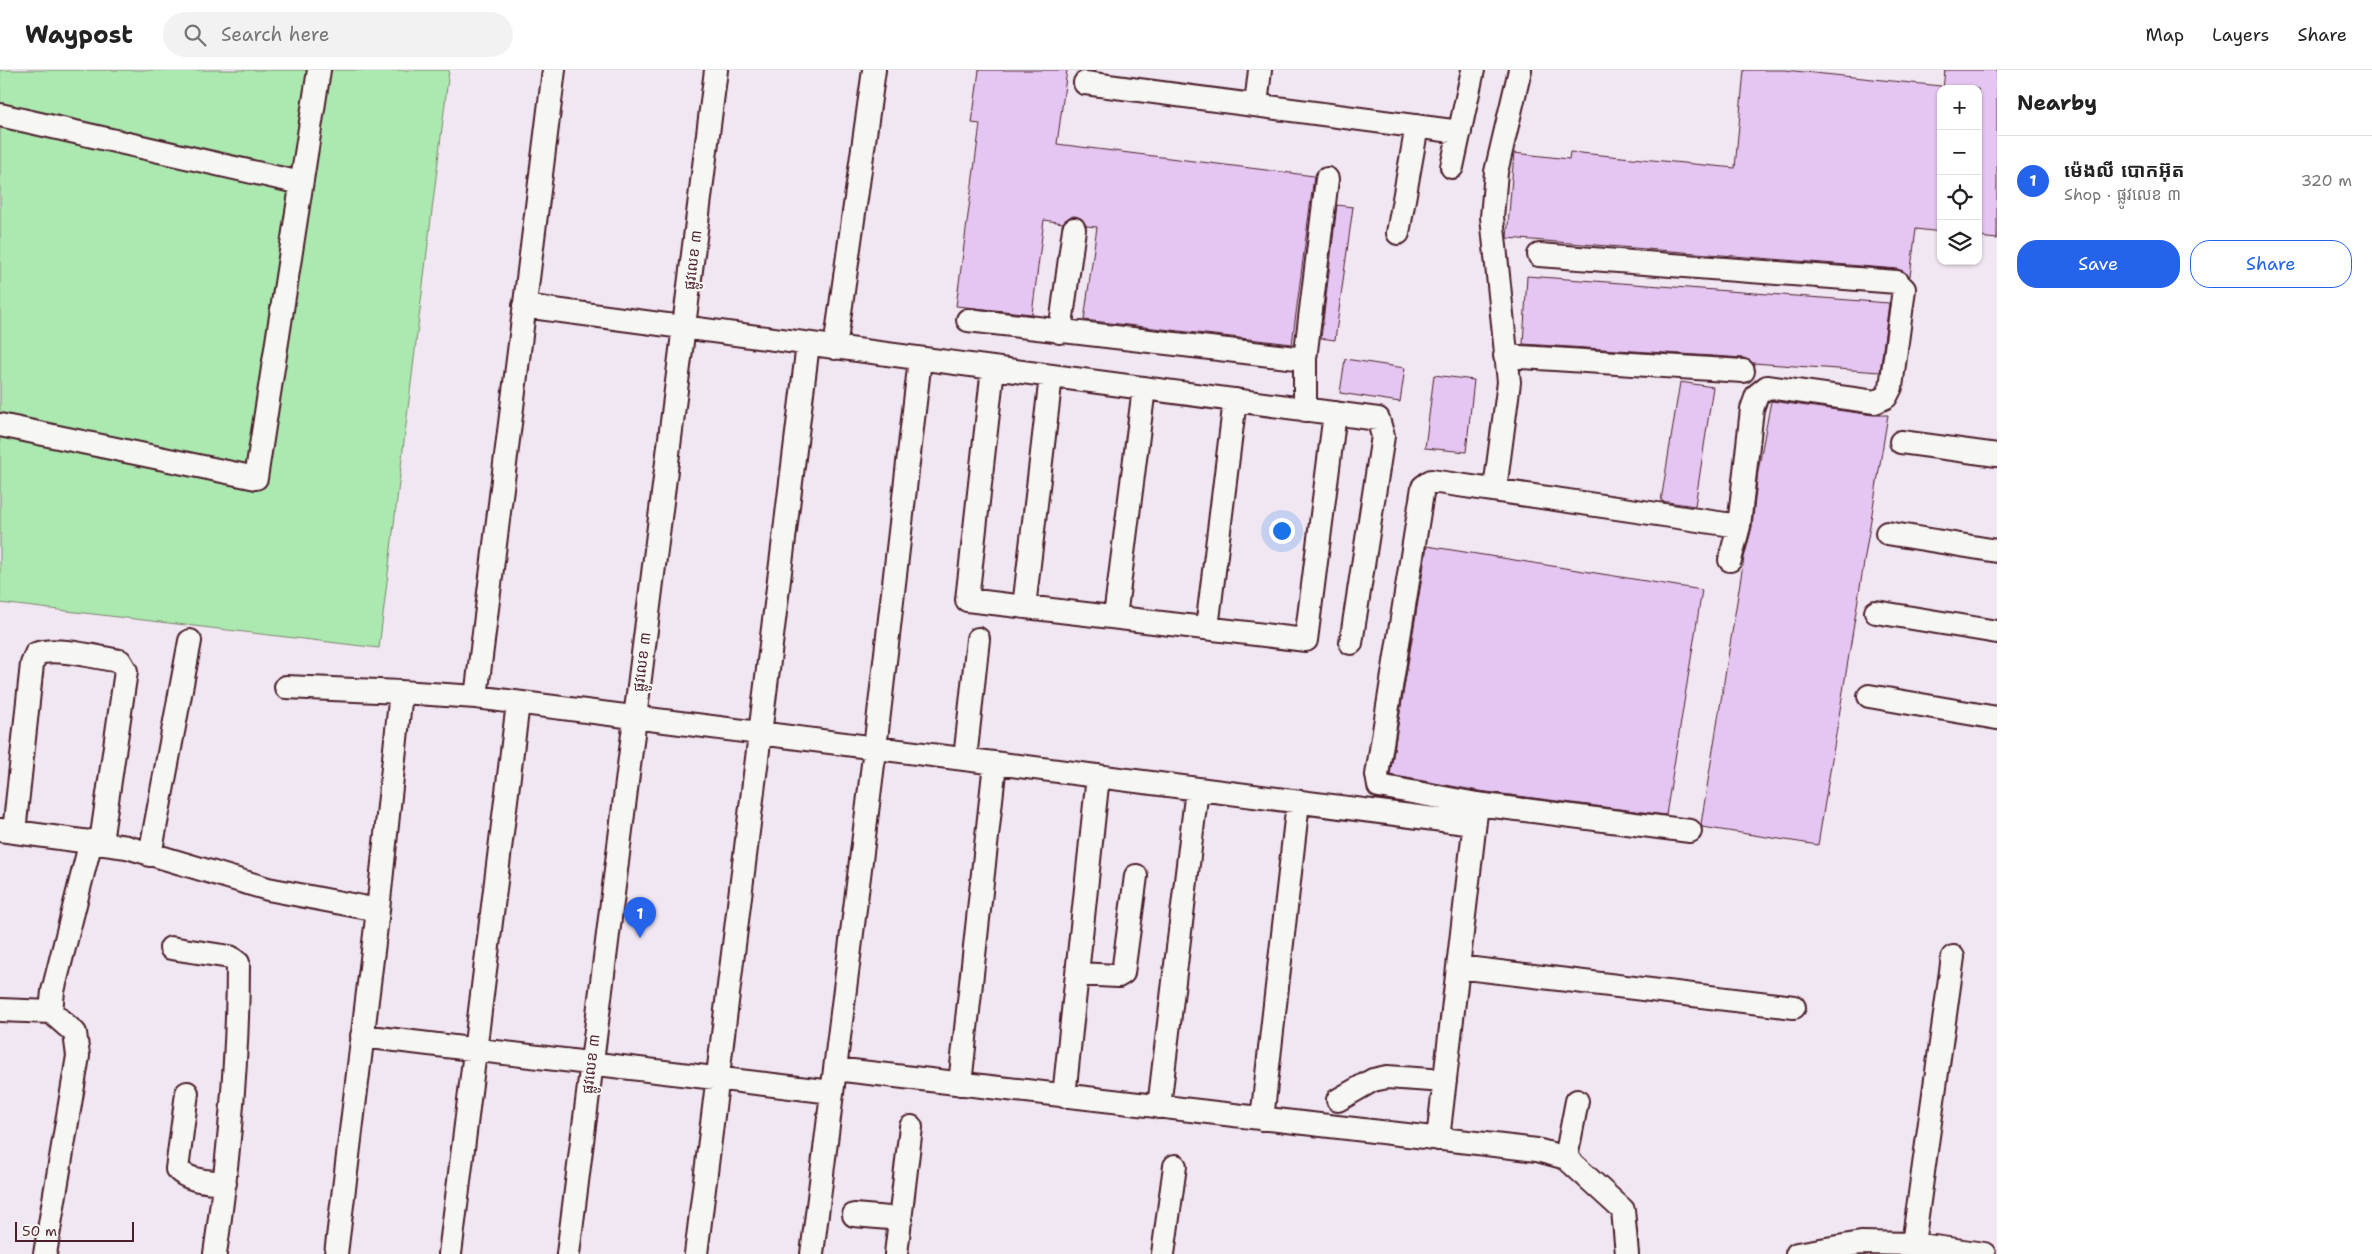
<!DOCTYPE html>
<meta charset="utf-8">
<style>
:root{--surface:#fff;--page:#f2f2f2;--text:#222;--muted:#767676;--line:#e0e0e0;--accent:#2563eb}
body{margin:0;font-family:"Shantell Sans","Noto Sans Khmer",sans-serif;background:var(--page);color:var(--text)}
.controls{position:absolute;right:15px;top:15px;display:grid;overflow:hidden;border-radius:10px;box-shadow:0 1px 4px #0004}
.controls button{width:45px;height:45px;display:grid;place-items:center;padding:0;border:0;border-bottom:1px solid var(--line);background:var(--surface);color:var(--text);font:25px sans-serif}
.scale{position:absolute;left:15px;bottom:12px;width:119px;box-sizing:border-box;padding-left:5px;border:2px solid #4a1f2b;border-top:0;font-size:14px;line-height:18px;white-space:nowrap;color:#4a1f2b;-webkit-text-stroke:4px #f6f6f2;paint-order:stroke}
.you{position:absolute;left:1281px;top:460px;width:18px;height:18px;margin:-12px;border:4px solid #fff;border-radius:50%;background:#1a73e8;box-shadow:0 0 0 8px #1a73e833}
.badge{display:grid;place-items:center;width:32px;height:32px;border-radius:50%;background:var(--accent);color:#fff;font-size:16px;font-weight:700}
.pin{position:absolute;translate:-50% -41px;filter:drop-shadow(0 1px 2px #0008)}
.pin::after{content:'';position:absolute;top:26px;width:18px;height:15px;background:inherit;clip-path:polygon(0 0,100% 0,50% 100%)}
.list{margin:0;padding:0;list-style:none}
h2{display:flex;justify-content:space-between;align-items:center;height:65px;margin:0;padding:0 20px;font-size:21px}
h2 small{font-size:16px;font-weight:400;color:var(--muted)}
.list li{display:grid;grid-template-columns:32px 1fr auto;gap:15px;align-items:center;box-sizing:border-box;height:90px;padding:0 20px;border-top:1px solid var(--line)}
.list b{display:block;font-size:19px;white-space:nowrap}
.list p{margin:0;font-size:16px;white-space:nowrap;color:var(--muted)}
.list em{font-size:16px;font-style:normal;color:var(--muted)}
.actions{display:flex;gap:10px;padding:15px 20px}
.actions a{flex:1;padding:11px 0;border:1px solid var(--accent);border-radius:20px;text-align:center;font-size:18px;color:var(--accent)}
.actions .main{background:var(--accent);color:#fff}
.icon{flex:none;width:28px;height:28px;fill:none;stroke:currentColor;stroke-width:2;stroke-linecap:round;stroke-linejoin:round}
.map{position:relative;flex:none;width:1997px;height:1184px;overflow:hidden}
header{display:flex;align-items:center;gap:30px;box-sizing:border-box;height:70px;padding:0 25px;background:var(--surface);border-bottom:1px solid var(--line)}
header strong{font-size:24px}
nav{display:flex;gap:28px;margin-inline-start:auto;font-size:18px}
.search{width:350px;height:45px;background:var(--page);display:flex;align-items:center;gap:12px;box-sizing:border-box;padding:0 18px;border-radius:28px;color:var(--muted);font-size:19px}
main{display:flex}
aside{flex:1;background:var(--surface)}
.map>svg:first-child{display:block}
</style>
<header>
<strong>Waypost</strong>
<div class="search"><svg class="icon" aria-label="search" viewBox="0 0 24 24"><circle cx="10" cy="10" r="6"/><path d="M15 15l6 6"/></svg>Search here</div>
<nav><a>Map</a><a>Layers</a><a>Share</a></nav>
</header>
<main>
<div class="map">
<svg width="1997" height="1184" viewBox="0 0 1997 1184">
<rect width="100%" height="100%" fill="#f1e7f2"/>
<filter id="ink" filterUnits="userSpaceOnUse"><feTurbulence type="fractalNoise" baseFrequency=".02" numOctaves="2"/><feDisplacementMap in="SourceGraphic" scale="10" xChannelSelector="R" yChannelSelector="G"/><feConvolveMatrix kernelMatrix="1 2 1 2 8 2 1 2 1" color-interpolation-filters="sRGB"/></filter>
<g filter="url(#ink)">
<path fill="#ace9b0" stroke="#7b846e" d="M0,0H449L379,578L0,533Z"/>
<path fill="#e5c5f1" stroke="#4a1f2b" d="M979,0H1067L1057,74L1314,106L1292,274L1084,250L1097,157L1086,156L1082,149L1075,146L1069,147L1063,153L1044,150L1032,244L956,236L980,54L972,53Z
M1744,0H1785L1941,16V162L1916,159L1910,206L1898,199L1507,168L1514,83L1569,89L1570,82L1735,98Z
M1945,0H1997V169L1978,167V19H1943Z
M1337,135L1353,137L1335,270L1321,268Z
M1527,206L1889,233L1880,302L1753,293L1744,288L1523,274Z
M1345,289L1405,298L1400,332L1340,323Z
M1434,305L1474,310L1466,382L1425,378Z
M1680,312L1713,317L1695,436L1661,431Z
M1771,331L1873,345H1888L1818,775L1702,757L1701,754L1744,488L1752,457L1758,401Z
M1427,476L1702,520L1666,745L1479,721L1390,705Z"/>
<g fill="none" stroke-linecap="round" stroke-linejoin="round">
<g stroke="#4a1f2b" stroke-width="26">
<path id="minor" d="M1085,13L1460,62
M1256,35L1260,0
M0,45L301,113
M1452,97L1473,0
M1398,163L1417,56
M1539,185L1897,212L1904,219L1891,317L1886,327L1875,332L1767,317L1757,325L1752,339L1739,456L1730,490
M524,236L1378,349L1383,366L1351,573
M968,250L1305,289
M1060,262L1074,159
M835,278L874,0
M1505,286L1743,301
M993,298L967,530L1306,570L1335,343
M1305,340V289L1327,109
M0,355L256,408L319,0
M1901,372L1997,385
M1495,419L1509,312L1492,147L1496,102L1520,0
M1887,463L1997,481
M1024,537L1051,306
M1876,542L1997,562
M1115,547L1144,318
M1207,558L1235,330
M286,617L401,622L476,627L1474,754
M1869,626L1997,648
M476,627L554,0
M965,689L978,569
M1477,734L1690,761
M0,760L127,777L268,819L378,840
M14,762L32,594L36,584C55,576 99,588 120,591L126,601L101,772
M150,785L190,571
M171,878L230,887L238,893C238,991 229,1087 215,1184
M1458,897L1794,937
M1077,904L1118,906L1123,903L1136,806
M0,940L51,942
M362,966L832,1022
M835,999L1537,1080L1566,1088L1623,1140L1627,1184
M960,1014L995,693
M187,1023L177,1099C190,1112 208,1111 225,1113
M1064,1026L1098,706
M1338,1030L1373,1010L1387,1007L1445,1011
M1159,1037L1197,719
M1262,1049L1298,732
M1438,1069L1477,734L1379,716L1377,705L1423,417L1431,411L1739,456
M1566,1088L1577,1031
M854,1145L901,1149
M1913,1174L1953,887
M45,1184L78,986L75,963L51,942L53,921L91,771
M336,1184L378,840L401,622
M450,1184L518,633
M568,1184L716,0
M696,1184L808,274
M812,1184L875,678L920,289
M896,1184L911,1057
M1163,1184L1175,1096
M1797,1184L1861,1173L1913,1174L1984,1184"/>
</g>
<use href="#minor" stroke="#f6f6f2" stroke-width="22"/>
</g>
</g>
<g text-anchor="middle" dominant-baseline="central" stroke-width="4.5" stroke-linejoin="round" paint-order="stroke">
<g font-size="15" fill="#4a1f2b" stroke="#f6f6f2">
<text transform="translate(693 190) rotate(-83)">ផ្លូវលេខ ៣</text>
<text transform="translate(642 592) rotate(-83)">ផ្លូវលេខ ៣</text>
<text transform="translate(591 994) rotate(-83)">ផ្លូវលេខ ៣</text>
</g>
</g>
</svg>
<div class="controls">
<button>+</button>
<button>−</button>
<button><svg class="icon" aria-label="locate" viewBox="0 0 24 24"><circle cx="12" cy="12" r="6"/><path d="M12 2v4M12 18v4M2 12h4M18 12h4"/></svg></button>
<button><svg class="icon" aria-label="layers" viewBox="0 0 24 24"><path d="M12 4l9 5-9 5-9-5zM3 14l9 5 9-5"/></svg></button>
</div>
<div class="scale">50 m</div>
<div class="you"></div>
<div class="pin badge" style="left:640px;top:868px">1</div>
</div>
<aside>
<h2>Nearby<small></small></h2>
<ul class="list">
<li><span class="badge">1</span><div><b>ម៉េងលី បោកអ៊ុត</b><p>Shop · ផ្លូវលេខ ៣</p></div><em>320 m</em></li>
</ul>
<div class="actions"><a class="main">Save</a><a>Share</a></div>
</aside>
</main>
